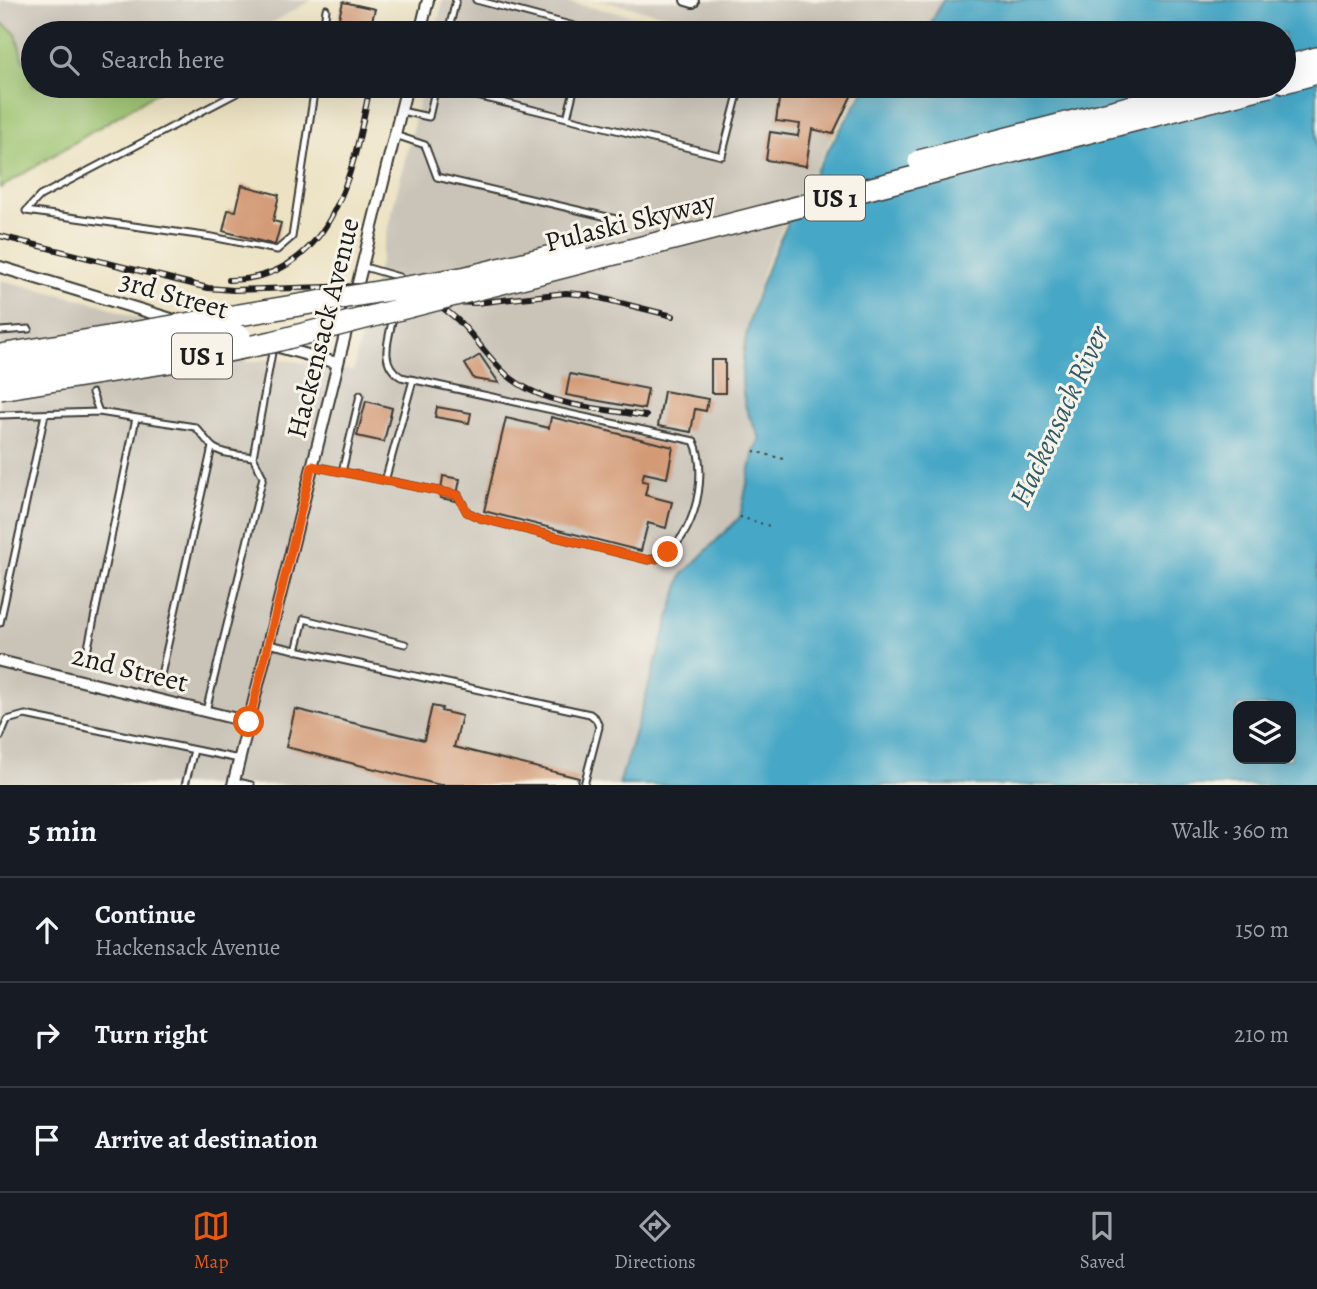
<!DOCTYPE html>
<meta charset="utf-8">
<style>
:root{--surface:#171b24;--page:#20242c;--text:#f1f3f6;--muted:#9ea1a6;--line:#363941;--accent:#ea580c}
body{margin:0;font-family:Alegreya,serif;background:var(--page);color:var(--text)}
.controls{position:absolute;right:21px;bottom:21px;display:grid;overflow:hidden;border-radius:14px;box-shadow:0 7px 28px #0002}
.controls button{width:63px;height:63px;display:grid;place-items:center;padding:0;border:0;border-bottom:2px solid var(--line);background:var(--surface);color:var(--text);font:35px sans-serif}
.stop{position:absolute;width:21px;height:21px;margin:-16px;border:5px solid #ea580c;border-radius:50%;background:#fff}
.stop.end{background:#ea580c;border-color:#fff;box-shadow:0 2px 7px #0008}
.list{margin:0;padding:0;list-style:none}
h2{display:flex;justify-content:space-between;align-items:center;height:91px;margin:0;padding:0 28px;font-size:30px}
h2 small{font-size:23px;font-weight:400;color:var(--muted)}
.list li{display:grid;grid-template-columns:46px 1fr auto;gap:21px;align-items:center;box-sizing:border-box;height:105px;padding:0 28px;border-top:2px solid var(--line)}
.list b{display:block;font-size:26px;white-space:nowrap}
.list p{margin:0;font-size:23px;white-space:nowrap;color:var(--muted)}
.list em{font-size:23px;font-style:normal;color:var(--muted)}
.icon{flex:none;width:38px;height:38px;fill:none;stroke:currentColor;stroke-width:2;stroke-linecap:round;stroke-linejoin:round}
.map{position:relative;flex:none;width:1317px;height:785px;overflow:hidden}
.search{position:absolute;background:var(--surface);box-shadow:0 7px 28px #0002;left:21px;right:21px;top:21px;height:77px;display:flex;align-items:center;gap:18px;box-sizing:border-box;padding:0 24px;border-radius:38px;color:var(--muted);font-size:26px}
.sheet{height:406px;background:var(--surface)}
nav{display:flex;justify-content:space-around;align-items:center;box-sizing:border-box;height:98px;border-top:2px solid var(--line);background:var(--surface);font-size:19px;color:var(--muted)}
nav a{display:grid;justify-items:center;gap:4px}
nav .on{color:var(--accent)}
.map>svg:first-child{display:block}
</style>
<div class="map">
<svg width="1317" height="785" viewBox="0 0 1317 785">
<rect width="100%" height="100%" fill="#f7f3e8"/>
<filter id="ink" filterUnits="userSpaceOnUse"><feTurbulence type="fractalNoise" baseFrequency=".0143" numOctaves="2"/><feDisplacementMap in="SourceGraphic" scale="14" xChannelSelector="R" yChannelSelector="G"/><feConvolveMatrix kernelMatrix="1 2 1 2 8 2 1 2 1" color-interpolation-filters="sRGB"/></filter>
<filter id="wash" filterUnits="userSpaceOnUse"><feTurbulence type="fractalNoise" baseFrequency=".00686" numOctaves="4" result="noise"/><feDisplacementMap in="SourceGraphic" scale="28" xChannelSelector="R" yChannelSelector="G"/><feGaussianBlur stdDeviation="1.57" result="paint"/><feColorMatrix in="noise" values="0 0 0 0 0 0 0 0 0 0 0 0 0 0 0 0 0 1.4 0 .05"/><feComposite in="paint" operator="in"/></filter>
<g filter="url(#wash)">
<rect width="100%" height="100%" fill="#ece2c2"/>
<path fill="#c9c3b8" d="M0,0H312L254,33H33V61H23L16,33L0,22Z
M443,0H553L724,33H435Z
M598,0H943L926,33H746Z
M423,86H861L786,219L764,267L749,316L740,365L744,404L761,438L754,451L740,519L684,573L620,785H0V280L100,304L249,362L273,358L353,371Z"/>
<path fill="#9cc36f" stroke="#5c7046" stroke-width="2" d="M0,22L16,33L23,61H33V86H91V91L104,86H167L0,188Z"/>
<path fill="#46a7c6" stroke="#316271" stroke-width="2" fill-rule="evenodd" d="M943,0H1317V785H619L682,575L740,517L754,451L760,438C755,427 747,415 745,404C724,310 819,164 867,86H1284V33H926ZM1238,706H1291V759H1238Z"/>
<g id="blocks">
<path fill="#d39a76" d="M343,2L375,9L369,33H335Z
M781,86H856L833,134L812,129L806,166L766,160L770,132L798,136L800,124L776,121Z
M242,185L279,195L273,221L281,223L275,245L223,231L228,210L236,211Z
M480,355L499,383L474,379L465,364Z
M711,360H725V393H711Z
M570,374L648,389L644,409L566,395Z
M664,391L708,399L706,411L695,409L691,432L658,426Z
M366,401L392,408L384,442L357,436Z
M437,407L471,413L469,423L435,417Z
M551,417L673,447L667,478L644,473L642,481L648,482L645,495L672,502L666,528L648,523L641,551L484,511L506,418L549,428Z
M443,476L460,479L456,501L440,498Z
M432,706L442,708L441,711L462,716L454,747L579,778L577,785H440L286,747L295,709L424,740Z"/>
</g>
</g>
<g filter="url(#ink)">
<use href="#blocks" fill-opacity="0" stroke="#3b3a35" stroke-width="2"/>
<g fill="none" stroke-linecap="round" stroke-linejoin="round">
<g stroke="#3b3a35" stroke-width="9">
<path id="service" d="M476,0L589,30L588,33
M323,33L326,9
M448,33L456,0
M575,86L567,118L722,156L740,86
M401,111L429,117L436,86L567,118
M395,135L425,145L437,177L616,219
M26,211L212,237L277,250L292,237L315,86
M26,211L40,196L250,86
M361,266L399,277L398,283
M0,331L29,329
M92,393L99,412
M0,415L99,412L195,427C202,433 207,443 214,448C224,455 241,455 253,457L263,477L206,711
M253,457L273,347
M313,466L458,495L467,512L480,518L648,560C693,554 710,476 694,441L401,377C378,363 389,339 393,317
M342,472L360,395
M385,481L413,380
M0,623L45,414
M268,644L590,714L596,719L599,727L584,785
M296,651L304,619L405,644
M86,657L136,418
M161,675L212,447
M0,737L7,720L25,715L239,759
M234,781L251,785
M185,785L194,750"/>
</g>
<g stroke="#3b3a35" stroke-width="14">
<path id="minor" d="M686,0L693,2
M420,33L428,0
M0,267L178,321
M275,346L337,363
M0,661L249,722
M233,785L407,86"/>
</g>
<g stroke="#3b3a35" stroke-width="24">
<path id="motorway" d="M1284,67L1317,58
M1284,82L1317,73"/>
</g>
<path stroke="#3b3a35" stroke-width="2" stroke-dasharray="2 5" stroke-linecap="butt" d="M754,451L787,460
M740,517L773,527"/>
<use href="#service" stroke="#fff" stroke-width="5"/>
<use href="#minor" stroke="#fff" stroke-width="10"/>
<use href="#motorway" stroke="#fff" stroke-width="21"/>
<g stroke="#1c1c1c" stroke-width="6">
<path id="rail" d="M0,236L208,288L233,290L360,286L452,302L476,303L566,293L588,295L673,316
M229,280C335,279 354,167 370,86
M430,301C465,317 480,351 507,375C544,407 600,408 646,416"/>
</g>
<use href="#rail" stroke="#f7f3e8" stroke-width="3.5" stroke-dasharray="10" stroke-linecap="butt"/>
<g stroke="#3b3a35" stroke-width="24" stroke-linecap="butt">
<path id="motorway-bridge" d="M919,161L1210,86
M0,355L467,277L576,250
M0,372L176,344L240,336
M0,389L189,359L272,342L1269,86"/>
</g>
<use href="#motorway-bridge" stroke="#fff" stroke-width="21"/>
</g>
</g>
<g fill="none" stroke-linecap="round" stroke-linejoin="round" filter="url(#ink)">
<path stroke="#ea580c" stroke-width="9" d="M249,722L312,466L458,495L467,512L480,518L648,560L657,559L668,552"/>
</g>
<g text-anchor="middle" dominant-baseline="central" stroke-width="6" stroke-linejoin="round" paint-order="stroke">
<g fill="#f7f3e8" stroke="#5e5c59" stroke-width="2">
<rect x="805" y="175.5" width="60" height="45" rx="5"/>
<rect x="172" y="333.5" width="60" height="45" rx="5"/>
</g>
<g font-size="26" font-weight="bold" fill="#1c1c1c">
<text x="835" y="198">US 1</text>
<text x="202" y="356">US 1</text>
</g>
<g font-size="28" fill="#1c1c1c" stroke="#f7f3e8">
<text transform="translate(630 222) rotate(-14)">Pulaski Skyway</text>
<text transform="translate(174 295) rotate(16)">3rd Street</text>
<text transform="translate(323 328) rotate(-76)">Hackensack Avenue</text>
<text transform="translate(130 669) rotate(14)">2nd Street</text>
</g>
<g font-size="30" font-style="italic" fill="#2f5b68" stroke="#f7f3e8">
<text transform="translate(1059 416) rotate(-65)">Hackensack River</text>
</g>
</g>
</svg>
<div class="controls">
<button><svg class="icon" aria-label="layers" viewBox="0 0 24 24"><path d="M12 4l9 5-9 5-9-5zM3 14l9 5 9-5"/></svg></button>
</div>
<div class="stop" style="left:249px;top:722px"></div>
<div class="stop end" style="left:668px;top:552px"></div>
<div class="search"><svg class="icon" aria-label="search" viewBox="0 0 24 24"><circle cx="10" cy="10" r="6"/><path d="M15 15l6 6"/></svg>Search here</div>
</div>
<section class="sheet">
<h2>5 min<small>Walk · 360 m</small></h2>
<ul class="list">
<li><svg class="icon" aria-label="ahead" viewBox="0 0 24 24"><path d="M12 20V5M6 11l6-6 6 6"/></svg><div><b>Continue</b><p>Hackensack Avenue</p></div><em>150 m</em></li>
<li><svg class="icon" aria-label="right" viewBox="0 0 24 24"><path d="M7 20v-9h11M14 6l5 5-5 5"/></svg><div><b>Turn right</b></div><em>210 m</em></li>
<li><svg class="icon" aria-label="arrive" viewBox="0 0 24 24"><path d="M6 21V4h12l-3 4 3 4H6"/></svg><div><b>Arrive at destination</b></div></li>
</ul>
</section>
<nav>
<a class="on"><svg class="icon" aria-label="map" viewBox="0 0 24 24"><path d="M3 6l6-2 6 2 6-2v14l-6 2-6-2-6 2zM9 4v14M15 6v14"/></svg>Map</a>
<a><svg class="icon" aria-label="directions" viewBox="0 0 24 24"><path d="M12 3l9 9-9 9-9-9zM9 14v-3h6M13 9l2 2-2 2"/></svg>Directions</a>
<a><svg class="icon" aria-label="saved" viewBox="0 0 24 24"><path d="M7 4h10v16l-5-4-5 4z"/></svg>Saved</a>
</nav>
